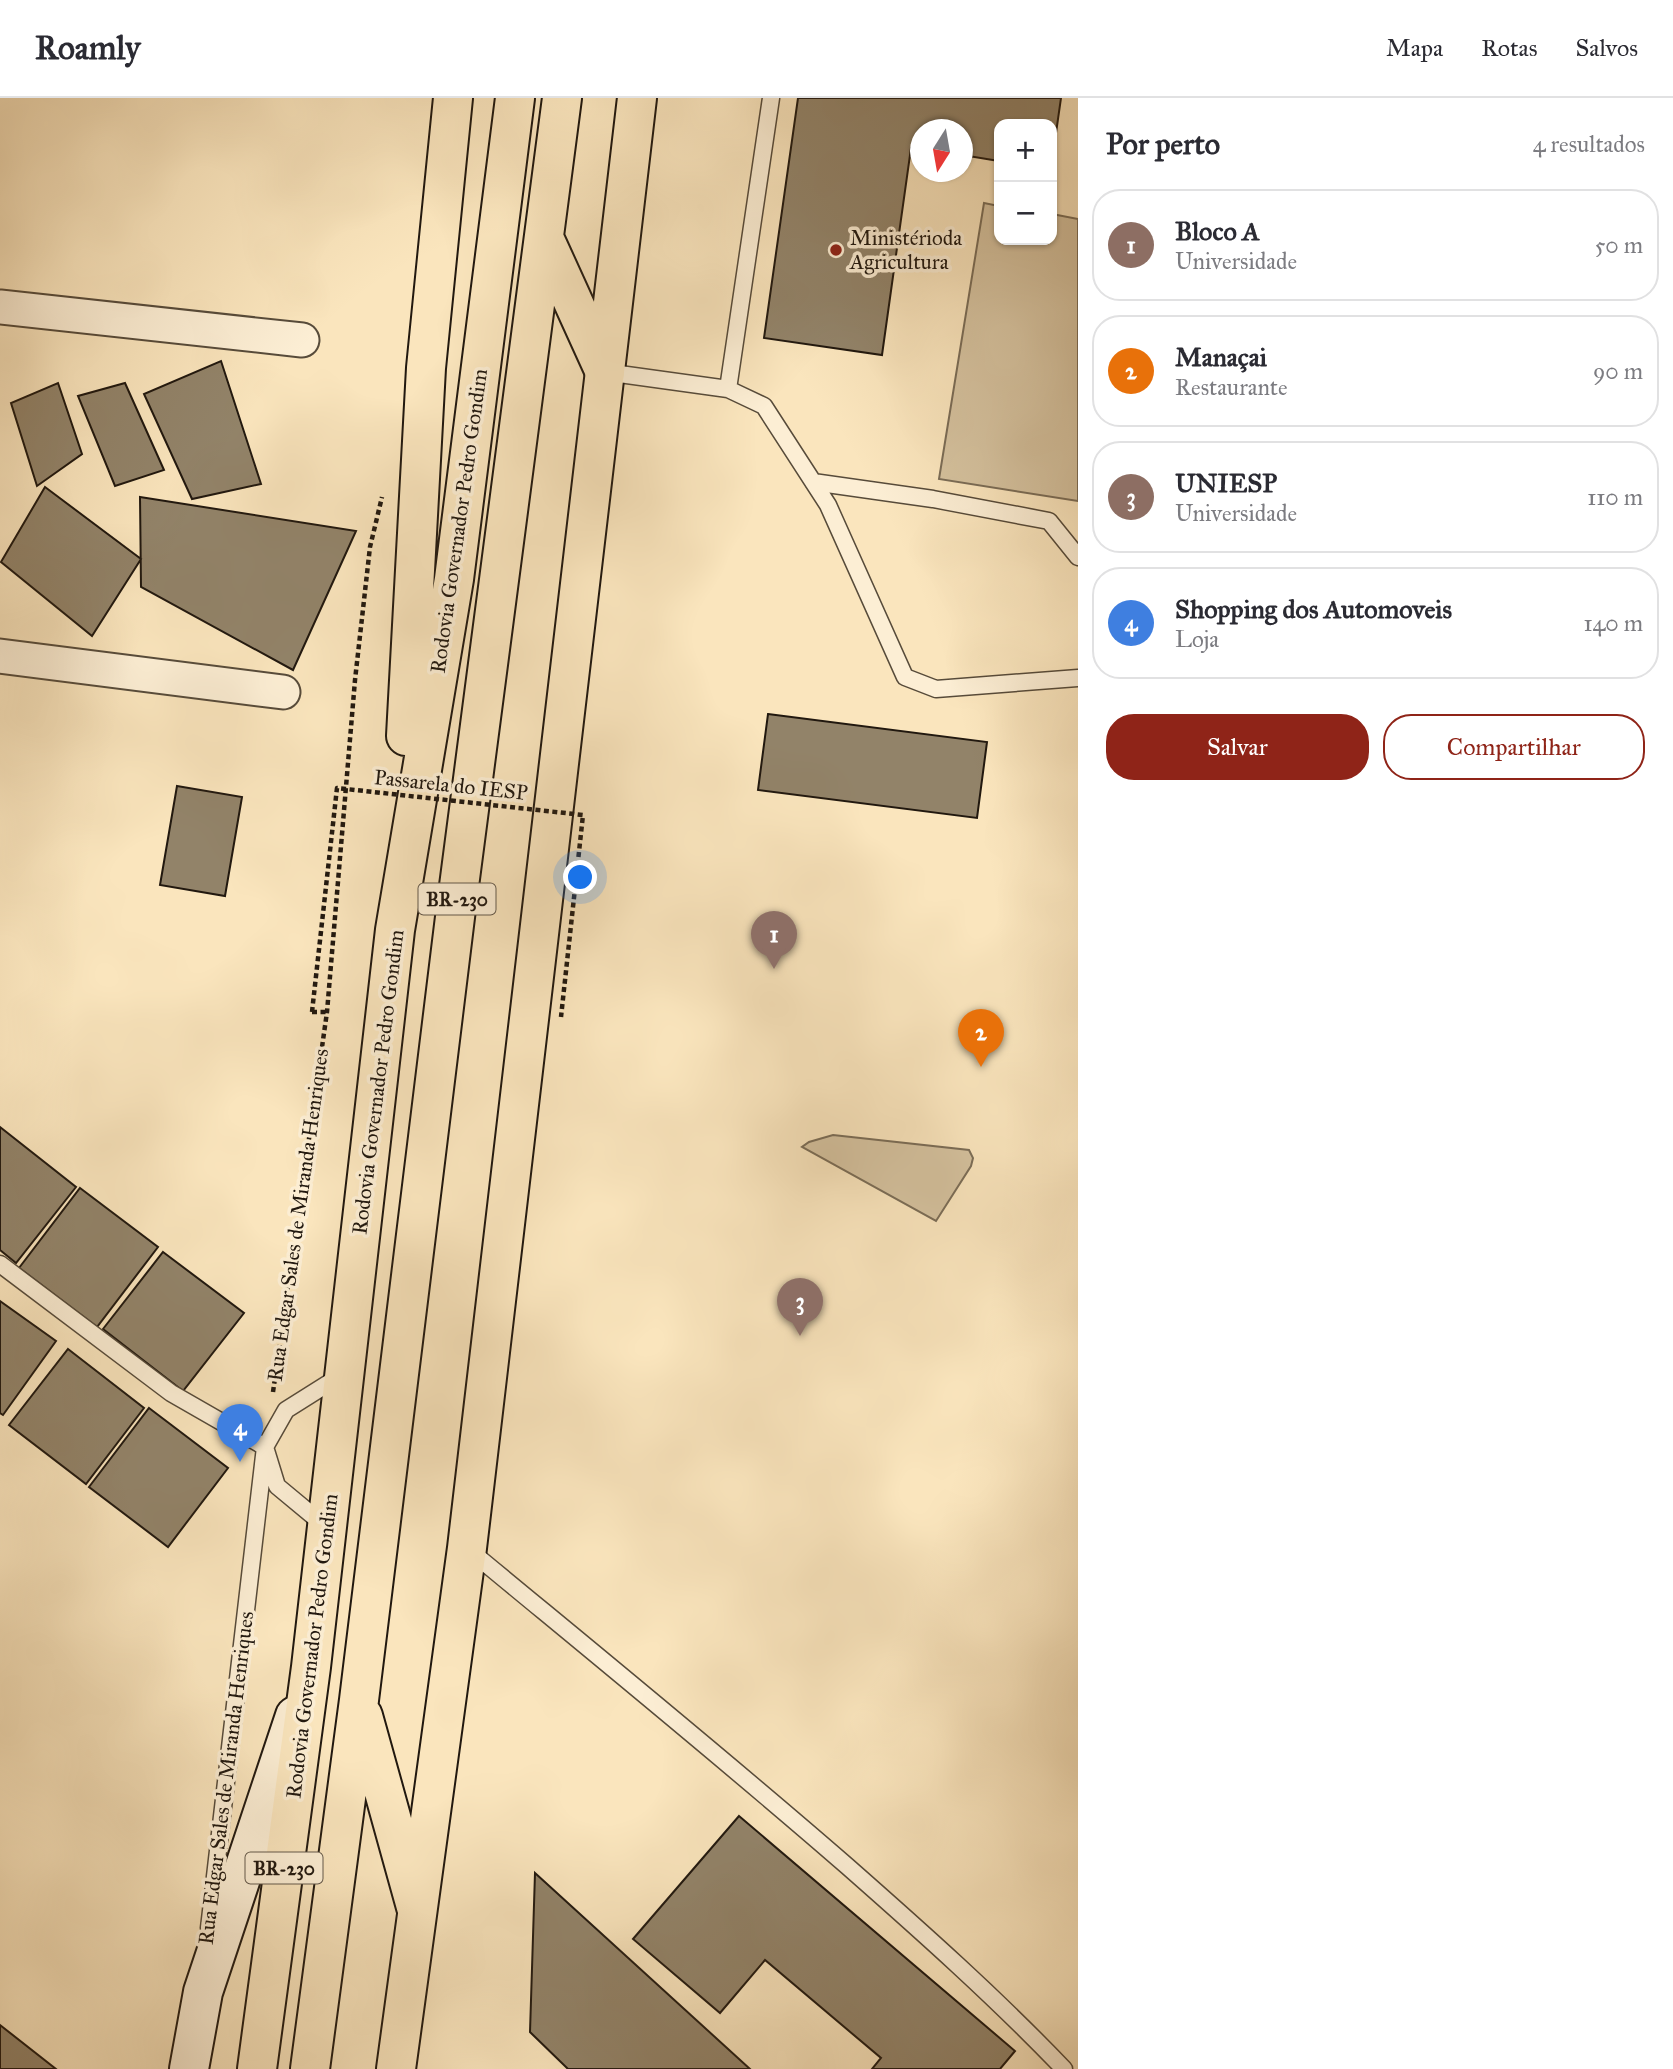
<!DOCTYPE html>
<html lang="pt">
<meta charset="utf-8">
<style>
:root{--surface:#fff;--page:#f7f7f7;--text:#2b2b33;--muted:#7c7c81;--line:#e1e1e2;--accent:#8f2418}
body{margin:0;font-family:"IM FELL Great Primer",serif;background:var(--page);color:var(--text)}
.controls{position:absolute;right:21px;top:21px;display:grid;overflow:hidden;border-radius:14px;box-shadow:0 2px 5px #0004}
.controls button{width:63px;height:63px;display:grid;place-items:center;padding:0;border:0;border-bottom:2px solid var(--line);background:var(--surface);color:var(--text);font:35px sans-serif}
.compass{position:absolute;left:910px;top:21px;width:63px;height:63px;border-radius:50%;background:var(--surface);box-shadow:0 2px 5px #0004;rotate:191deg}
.you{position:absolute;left:581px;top:780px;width:24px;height:24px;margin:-18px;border:5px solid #fff;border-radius:50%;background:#1a73e8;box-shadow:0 0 0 10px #1a73e833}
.badge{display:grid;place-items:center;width:46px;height:46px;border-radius:50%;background:var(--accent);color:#fff;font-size:23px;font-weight:700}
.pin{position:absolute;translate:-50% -58px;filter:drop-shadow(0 2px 4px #0008)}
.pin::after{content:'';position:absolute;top:37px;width:24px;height:21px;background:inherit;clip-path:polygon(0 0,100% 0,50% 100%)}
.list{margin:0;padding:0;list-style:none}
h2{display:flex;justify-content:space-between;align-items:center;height:91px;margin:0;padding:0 28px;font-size:30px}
h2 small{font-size:23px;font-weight:400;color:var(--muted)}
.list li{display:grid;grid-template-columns:46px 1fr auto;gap:21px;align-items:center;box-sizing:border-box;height:112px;margin:0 14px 14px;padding:0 14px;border:2px solid var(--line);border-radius:28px}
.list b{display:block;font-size:26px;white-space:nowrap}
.list p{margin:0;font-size:23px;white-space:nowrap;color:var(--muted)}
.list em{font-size:23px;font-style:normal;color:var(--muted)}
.actions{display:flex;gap:14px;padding:21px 28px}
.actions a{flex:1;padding:16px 0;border:2px solid var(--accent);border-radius:28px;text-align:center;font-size:24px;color:var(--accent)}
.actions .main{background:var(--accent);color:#fff}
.map{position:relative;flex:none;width:1078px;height:1971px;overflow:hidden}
header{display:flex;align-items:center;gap:42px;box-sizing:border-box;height:98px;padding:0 35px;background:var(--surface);border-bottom:2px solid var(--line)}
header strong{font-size:33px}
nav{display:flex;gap:38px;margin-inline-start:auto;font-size:24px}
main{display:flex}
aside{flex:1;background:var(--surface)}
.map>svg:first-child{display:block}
</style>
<header>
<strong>Roamly</strong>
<nav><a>Mapa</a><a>Rotas</a><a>Salvos</a></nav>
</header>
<main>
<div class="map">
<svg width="1078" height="1971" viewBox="0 0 1078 1971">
<rect width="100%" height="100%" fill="#fae5bd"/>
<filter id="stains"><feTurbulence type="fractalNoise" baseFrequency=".00286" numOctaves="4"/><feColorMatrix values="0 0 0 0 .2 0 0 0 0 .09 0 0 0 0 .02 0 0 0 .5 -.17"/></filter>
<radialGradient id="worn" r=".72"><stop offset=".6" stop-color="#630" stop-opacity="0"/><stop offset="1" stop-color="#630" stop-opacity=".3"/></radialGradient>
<path fill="#d5c29f" stroke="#7b6d57" stroke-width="2" d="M984,105L999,108V142H1052V116L1078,121V403L939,381Z
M833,1037L969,1052L973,1060L971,1068L936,1123L802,1049L809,1044Z"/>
<path fill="#928369" stroke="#21180f" stroke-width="2" d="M798,0H1061L1052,63V26H999V63L962,57V32H920V52L911,50L882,257L764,240Z
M221,263L261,386L192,401L144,296Z
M58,285L82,356L37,388L11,305Z
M125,285L164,372L115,388L78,298Z
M45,389L141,461L92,538L1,464Z
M140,399L356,433L293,572L141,489Z
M768,616L987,644L977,720L758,692Z
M177,688L242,699L225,798L160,787Z
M0,1029L76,1089L16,1165L0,1152Z
M80,1090L158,1149L97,1229L19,1170Z
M163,1154L244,1215L183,1293L103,1231Z
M0,1203L56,1243L3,1317L0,1315Z
M68,1251L144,1310L86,1386L9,1327Z
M149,1310L228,1370L168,1449L89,1389Z
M739,1718L1015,1953L1000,1971H872L881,1960L765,1862L720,1915L633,1841Z
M535,1775L750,1971H568L530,1934Z
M0,1927L56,1971H0Z"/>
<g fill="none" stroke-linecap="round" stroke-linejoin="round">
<g stroke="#574b3a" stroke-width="19">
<path id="service" d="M605,274L728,291L764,308L828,407L905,579L936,591L1078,580
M728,291L771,0
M813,384L933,401L1049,423L1078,459
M0,1166L171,1295L265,1349L277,1388L324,1427
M468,1451C595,1556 723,1660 847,1768C922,1834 995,1899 1064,1971
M209,1830L265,1349L286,1312L340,1278"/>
</g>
<g stroke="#574b3a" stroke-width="37">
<path id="minor" d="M0,209L302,242
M0,558L283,594"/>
</g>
<g stroke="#21180f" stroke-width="42">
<path id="secondary" d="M189,1971L203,1894L295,1618"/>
</g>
<g stroke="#21180f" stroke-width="42">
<path id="primary" d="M396,1971L467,1450L637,0"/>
</g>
<g stroke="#21180f" stroke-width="42">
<path id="trunk" d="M545,142L605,274
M406,638L426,270L453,0
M363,1618L416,1809
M257,1971L311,1569L395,832L454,481L515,0
M310,1971L359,1602L456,811L562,0"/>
</g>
<path stroke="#21180f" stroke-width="4.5" stroke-dasharray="5 3.5" stroke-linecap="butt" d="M312,914H327
M273,1294L327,914L355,582L370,449L382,399"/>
<use href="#service" stroke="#fceed4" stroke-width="16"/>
<use href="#minor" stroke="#fceed4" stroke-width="33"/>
<use href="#secondary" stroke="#fceed4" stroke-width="38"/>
<use href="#primary" stroke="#fae5bd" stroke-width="38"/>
<use href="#trunk" stroke="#fae5bd" stroke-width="38"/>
<path stroke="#21180f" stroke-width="4.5" stroke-dasharray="5 3.5" stroke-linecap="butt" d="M312,914L337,690L583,717L561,919"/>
</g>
<circle fill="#8f2418" stroke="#fceed4" stroke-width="2.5" cx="836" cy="152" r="7"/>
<g text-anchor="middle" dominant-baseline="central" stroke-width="7" stroke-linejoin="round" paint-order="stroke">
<g fill="#fceed4" stroke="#63584a" stroke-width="2">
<rect x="418.5" y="785.5" width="77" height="31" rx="5"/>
<rect x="245.5" y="1754.5" width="77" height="31" rx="5"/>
</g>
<g font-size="19" font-weight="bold" fill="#21180f">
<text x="457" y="801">BR-230</text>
<text x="284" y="1770">BR-230</text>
</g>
<g font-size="21" fill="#21180f" stroke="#fceed4" text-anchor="start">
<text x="850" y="140">Ministérioda<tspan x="850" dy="24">Agricultura</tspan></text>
</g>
<g font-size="21" fill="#21180f" stroke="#fceed4">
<text transform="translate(459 423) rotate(-82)">Rodovia Governador Pedro Gondim</text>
<text transform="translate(451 687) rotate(6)">Passarela do IESP</text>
<text transform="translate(378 984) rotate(-83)">Rodovia Governador Pedro Gondim</text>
<text transform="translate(298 1117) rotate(-82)">Rua Edgar Sales de Miranda Henriques</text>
<text transform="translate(312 1548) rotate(-83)">Rodovia Governador Pedro Gondim</text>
<text transform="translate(226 1680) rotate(-83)">Rua Edgar Sales de Miranda Henriques</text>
</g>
</g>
<rect width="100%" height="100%" filter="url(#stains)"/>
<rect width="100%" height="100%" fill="url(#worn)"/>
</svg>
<div class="controls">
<button>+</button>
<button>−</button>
</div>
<svg class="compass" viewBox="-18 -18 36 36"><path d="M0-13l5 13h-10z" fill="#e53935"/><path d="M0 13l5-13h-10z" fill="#7c7c81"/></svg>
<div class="you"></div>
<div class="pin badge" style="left:774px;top:871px;background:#8d6e63">1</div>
<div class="pin badge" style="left:981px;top:969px;background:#e8710a">2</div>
<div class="pin badge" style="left:800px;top:1238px;background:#8d6e63">3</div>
<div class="pin badge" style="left:240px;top:1364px;background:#3f7fe0">4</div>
</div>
<aside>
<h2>Por perto<small>4 resultados</small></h2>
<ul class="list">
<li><span class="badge" style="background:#8d6e63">1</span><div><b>Bloco A</b><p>Universidade</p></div><em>50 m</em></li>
<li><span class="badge" style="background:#e8710a">2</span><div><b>Manaçai</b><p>Restaurante</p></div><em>90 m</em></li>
<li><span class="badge" style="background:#8d6e63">3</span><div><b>UNIESP</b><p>Universidade</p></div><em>110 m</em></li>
<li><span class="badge" style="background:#3f7fe0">4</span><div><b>Shopping dos Automoveis</b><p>Loja</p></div><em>140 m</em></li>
</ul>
<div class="actions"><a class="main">Salvar</a><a>Compartilhar</a></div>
</aside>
</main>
